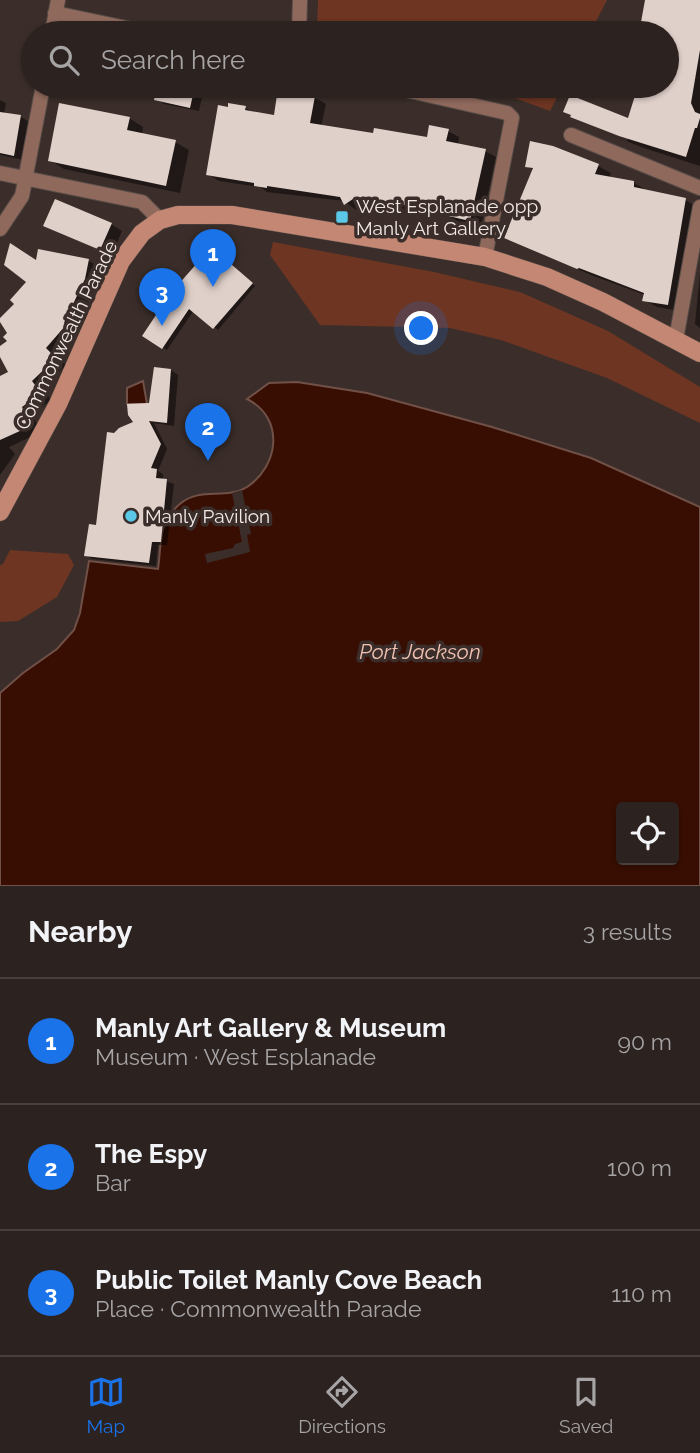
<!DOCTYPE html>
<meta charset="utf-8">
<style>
:root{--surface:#2c2220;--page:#382f2d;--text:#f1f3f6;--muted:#a6a4a5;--line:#483f3e;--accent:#1a73e8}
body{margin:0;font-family:Raleway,sans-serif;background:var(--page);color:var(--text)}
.controls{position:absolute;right:21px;bottom:21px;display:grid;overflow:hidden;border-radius:7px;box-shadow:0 2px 5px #0004}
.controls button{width:63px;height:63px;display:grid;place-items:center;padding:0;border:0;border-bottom:2px solid var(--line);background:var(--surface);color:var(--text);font:35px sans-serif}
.you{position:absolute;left:422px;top:329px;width:24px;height:24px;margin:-18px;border:5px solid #fff;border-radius:50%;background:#1a73e8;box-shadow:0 0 0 10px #1a73e833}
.badge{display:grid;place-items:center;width:46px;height:46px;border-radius:50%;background:var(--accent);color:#fff;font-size:23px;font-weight:700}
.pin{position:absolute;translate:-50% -58px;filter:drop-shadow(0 2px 4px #0008)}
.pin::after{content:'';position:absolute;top:37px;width:24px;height:21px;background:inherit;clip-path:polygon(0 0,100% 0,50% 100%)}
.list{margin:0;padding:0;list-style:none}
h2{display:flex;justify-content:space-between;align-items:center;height:91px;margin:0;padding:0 28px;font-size:30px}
h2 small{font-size:23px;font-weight:400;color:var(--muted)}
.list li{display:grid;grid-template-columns:46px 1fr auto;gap:21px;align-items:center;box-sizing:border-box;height:126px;padding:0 28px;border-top:2px solid var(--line)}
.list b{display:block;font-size:26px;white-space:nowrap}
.list p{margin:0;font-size:23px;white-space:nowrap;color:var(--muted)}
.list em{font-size:23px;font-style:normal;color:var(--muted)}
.icon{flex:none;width:38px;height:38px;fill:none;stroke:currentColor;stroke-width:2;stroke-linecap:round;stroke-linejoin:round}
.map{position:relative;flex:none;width:700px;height:886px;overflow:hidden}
.search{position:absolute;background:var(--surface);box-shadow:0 2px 5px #0004;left:21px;right:21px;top:21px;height:77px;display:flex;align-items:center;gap:18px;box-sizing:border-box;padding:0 24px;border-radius:38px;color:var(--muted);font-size:26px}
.sheet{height:469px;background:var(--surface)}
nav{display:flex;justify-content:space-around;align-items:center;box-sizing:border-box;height:98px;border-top:2px solid var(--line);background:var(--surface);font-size:19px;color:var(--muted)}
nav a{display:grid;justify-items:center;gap:4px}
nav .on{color:var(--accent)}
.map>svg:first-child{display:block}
</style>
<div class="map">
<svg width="700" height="886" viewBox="0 0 700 886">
<rect width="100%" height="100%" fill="#3b2e2a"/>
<path fill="#6d3522" d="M318,0H607L590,33H317Z
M460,86H563L550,111L512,97Z
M273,242L434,272L520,292L608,331L700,387V423L607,378L501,340L450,328L320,325L270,255Z
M10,550L68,554L74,565L57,597L18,621L0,622V565L3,564Z"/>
<path fill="#380e02" stroke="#705047" stroke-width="2" fill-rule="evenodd" d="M143,381L147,404H127V388Z
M297,382L367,393L492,427L591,458L700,507V886H0V693L23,673L57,649L74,630L80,613L89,561L158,569C162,542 157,523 181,503C201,487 226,500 247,487C279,466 285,418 247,399L269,383ZM621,807H674V860H621Z"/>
<path fill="#3b2e2a" d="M242,490L251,534L247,535L250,552L207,563L205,554L233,548L235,544L242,542L232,493Z"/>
<path fill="#0007" d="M646,0H700V166L641,147L591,127L627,141L628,138L583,120V122L572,116L630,121L637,97L614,86H667V33H641Z
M140,86H208L206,98L202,97L199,111L164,104L156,99L158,89Z
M315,98L326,104L321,127L374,135L428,139L448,131L459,137L458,145L485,151L496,157L481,226L457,221L448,216L411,209V212L365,204L356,210L344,201L267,192L260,187L219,181L208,174L245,108L255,113L275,117Z
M0,100L6,103L4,114L21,117L31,123L24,160L0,155Z
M129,118L143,127L142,135L175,142L189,150L180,193L64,169L50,160Z
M553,148L598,166L611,173L609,178L634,183L646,190L685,200L698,207L680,311L657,307L644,300L645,295L591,275L506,237L534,170L527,166Z
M111,224L122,231L112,255L46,226Z
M221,257L255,286L218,330L194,310L167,350L144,336L213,260Z
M89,261L99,267L96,285L74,330L76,332L56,355L66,365L42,388L51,400L32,414L41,432L9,447L15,454L0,475V378L18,387L0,353V348L9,342L16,304L38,262Z
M700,273V328L695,324Z
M171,370L178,375L174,426L154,423L167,449L158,471L163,474V480L174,484L167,545H158L156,566L92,559L86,555L97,527L115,435L136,423Z"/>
<path fill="#e0d0ca" d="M645,0H700V50L691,103L695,112L700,114V118L697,128H695L686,157L619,136L570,117L571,115L563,112L570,95L628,118L638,86H667V33H639Z
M157,86H195L190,108L154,100Z
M278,88L315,96L310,123L373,133L374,128L427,137L429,125L449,129L446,141L486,149L470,221L444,215V212L400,204V207L353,199L344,205L340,197L267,186V188L254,186V183L206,175L218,105L228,107V103L246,106L245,110L274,115Z
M59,103L130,117L127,130L176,140L166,186L48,161Z
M0,112L21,115L14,156L0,153Z
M530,141L553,146L599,164L595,174L634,181V187L686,198L668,305L642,301L644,293L579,268L577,269L504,238L533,168L525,167Z
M55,199L112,223L100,250L43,226Z
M10,243L36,260L38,249L89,259L85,279L64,323L66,325L46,348L56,358L32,381L41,393L22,407L31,426L0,440V376L8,372L0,357V346L7,341L3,337L7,333L0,322V318L14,304L10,300L26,282L4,265Z
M217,252L253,283L213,329L189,309L162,349L142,336L170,294L206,253L212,258Z
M154,367L171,369L167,423L149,421L161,444L151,468L157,469L156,478L167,479L161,542H152L149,563L84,556L89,524L96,525L107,432L114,433L119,428L133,422L128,415L127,404L149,403Z"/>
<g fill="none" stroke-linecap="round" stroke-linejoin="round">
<g stroke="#584c48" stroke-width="16">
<path id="street" d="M55,13L150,33
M52,33L58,0
M299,33L300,0
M388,86L507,113L512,118L485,257
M571,135L700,188
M0,173L142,202L160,220
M0,229L22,196L43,86
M676,339L700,207"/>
</g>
<g stroke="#584c48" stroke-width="19">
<path id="secondary" d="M0,512L58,404L121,261L142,233L160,220L178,215H232L485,257L547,277L603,302L700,353"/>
</g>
<use href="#street" stroke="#8f695c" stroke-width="14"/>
<use href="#secondary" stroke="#c38773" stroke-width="18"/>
</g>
<g fill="#5ac8e6" stroke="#3b2e2a" stroke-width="2.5">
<rect x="335" y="210" width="14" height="14" rx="3.5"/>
<circle cx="131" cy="516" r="7"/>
</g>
<g text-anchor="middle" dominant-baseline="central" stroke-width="7" stroke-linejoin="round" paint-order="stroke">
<g font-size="19" fill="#f2e9e7" stroke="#3b2e2a" text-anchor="start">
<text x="356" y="206">West Esplanade opp<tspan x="356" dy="22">Manly Art Gallery</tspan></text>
<text x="145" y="516">Manly Pavilion</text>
</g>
<g font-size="19" fill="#f2e9e7" stroke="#3b2e2a">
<text transform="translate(66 335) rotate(-64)">Commonwealth Parade</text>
</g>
<g font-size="21" font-style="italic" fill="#f1c1b2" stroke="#3b2e2a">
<text x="420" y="651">Port Jackson</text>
</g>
</g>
</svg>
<div class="controls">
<button><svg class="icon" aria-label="locate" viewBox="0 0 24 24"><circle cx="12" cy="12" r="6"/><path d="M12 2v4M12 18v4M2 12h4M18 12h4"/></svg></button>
</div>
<div class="you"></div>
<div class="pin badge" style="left:213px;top:287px">1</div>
<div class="pin badge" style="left:208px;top:461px">2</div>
<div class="pin badge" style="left:162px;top:326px">3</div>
<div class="search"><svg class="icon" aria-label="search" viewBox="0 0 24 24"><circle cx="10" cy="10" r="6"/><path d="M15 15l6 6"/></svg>Search here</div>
</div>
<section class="sheet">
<h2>Nearby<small>3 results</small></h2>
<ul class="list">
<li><span class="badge">1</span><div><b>Manly Art Gallery &amp; Museum</b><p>Museum · West Esplanade</p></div><em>90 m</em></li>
<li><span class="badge">2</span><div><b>The Espy</b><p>Bar</p></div><em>100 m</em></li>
<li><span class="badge">3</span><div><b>Public Toilet Manly Cove Beach</b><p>Place · Commonwealth Parade</p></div><em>110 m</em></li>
</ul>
</section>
<nav>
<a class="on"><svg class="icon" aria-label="map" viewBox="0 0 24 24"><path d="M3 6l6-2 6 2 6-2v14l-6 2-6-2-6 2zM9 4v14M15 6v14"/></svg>Map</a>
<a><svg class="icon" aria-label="directions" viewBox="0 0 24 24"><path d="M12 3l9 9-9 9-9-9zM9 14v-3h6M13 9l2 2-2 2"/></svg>Directions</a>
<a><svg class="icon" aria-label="saved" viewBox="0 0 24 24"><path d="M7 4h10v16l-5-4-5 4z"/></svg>Saved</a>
</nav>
